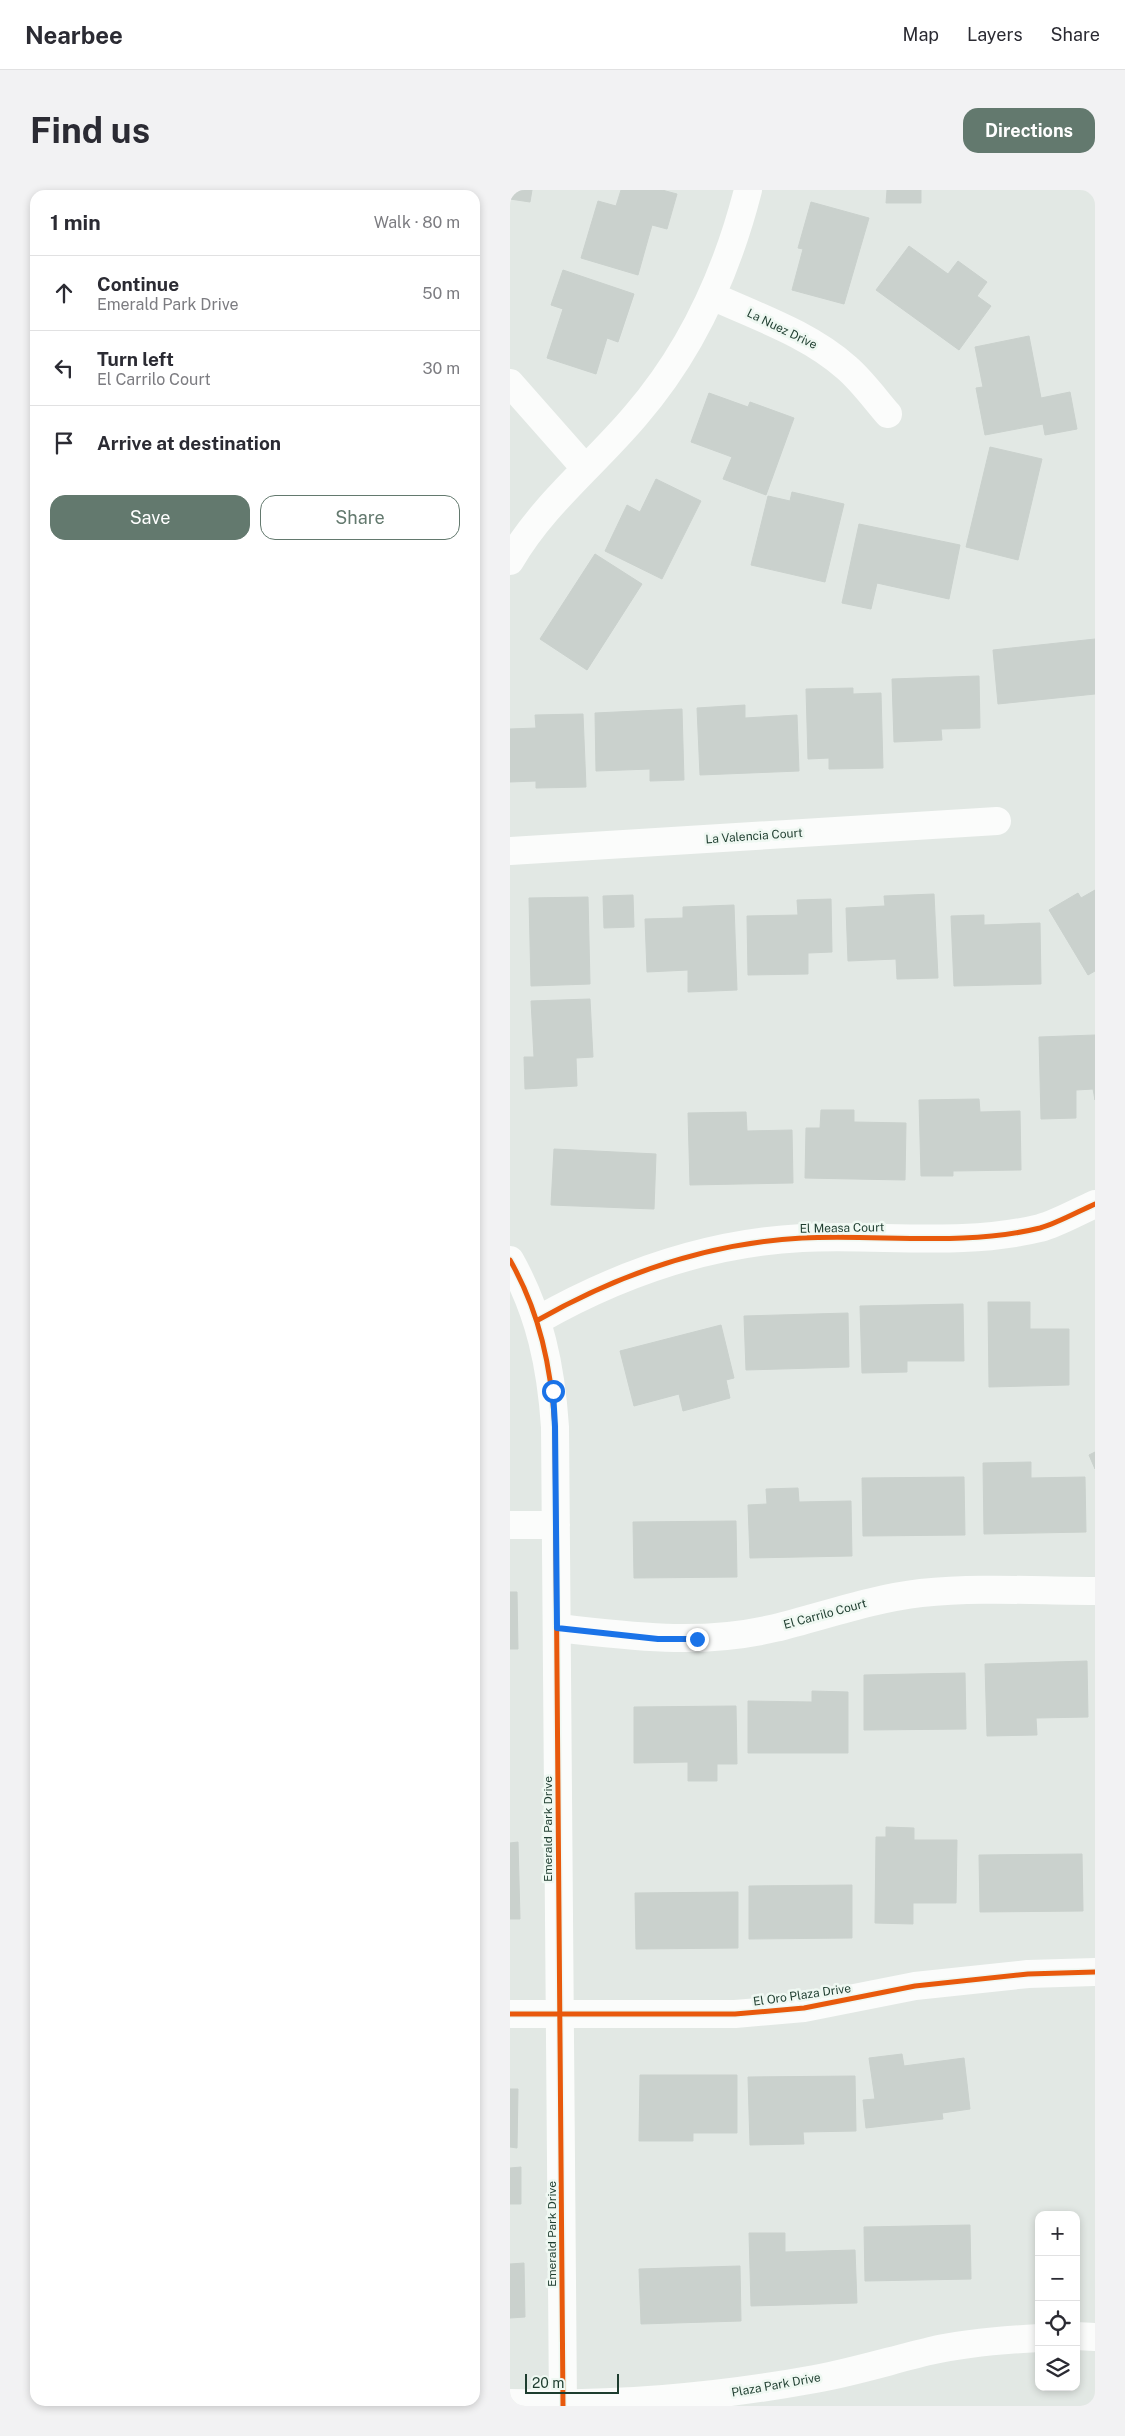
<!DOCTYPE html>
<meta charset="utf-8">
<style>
:root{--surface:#fff;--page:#f2f2f3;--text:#2b2b33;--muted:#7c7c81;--line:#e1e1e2;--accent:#63796e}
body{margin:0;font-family:"Public Sans",sans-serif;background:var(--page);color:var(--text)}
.controls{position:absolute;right:15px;bottom:15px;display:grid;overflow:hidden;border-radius:10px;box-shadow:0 2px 8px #0003}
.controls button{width:45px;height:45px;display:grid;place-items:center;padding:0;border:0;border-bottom:1px solid var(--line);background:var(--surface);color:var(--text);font:25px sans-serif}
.scale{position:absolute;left:15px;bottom:12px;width:94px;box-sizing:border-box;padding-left:5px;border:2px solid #1e3d2f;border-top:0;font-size:14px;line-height:18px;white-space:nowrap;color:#1e3d2f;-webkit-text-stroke:4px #eff8f2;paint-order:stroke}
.stop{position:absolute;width:15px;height:15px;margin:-11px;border:4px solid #1a73e8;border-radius:50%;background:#fff}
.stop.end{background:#1a73e8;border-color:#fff;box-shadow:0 1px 5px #0008}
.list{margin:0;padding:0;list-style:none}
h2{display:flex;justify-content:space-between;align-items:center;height:65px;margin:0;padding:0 20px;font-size:21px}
h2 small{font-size:16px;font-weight:400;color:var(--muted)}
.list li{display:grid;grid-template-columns:32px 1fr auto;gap:15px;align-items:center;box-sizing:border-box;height:75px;padding:0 20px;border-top:1px solid var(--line)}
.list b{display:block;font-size:19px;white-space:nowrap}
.list p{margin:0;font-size:16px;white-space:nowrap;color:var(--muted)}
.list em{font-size:16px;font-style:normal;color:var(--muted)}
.actions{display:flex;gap:10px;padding:15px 20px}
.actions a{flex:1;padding:11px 0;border:1px solid var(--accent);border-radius:15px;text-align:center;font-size:18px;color:var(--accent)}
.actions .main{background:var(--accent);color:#fff}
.icon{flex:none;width:28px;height:28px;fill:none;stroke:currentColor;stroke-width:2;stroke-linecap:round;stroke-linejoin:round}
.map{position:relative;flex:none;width:585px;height:2216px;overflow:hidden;border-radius:15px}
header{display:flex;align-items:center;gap:30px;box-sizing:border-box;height:70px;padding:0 25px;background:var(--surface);border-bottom:1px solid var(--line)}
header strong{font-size:24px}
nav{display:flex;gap:28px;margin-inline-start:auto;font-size:18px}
.intro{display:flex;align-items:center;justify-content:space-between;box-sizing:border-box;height:120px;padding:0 30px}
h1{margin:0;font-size:35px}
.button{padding:12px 22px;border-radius:15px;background:var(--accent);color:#fff;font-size:18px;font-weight:700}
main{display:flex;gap:30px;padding:0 30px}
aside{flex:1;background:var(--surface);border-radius:15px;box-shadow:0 2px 8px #0003}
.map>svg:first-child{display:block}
</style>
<header>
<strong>Nearbee</strong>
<nav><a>Map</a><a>Layers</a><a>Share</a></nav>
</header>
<div class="intro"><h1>Find us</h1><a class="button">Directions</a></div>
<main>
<aside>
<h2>1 min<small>Walk · 80 m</small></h2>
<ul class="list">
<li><svg class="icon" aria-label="ahead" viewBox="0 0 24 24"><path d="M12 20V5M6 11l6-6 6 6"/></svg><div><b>Continue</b><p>Emerald Park Drive</p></div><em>50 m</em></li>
<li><svg class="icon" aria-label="left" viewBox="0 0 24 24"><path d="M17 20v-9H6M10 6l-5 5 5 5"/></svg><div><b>Turn left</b><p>El Carrilo Court</p></div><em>30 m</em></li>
<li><svg class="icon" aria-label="arrive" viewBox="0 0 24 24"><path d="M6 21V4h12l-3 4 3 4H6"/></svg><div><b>Arrive at destination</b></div></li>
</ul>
<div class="actions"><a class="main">Save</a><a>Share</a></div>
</aside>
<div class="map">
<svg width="585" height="2216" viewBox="0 0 585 2216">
<rect width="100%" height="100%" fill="#e2e8e4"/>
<path fill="#cad1cd" stroke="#cad1cd" d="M0,0H22L20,12L0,9Z
M111,0H152L167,4L157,39L142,35L128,85L71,68L88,11L106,16Z
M377,0H411V13H376Z
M301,12L359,28L334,114L282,100L293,59L288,58Z
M399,56L438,84L448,71L477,92L467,106L481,116L449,160L366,100Z
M53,80L124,104L108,152L97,148L86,184L37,168L53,119L41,115Z
M519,146L531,208L560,202L567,239L535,245L533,234L475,245L466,198L473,197L465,157Z
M199,203L238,217L240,212L284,228L256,305L213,289L222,267L181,252Z
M480,257L532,269L508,370L456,357Z
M146,289L191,311L152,389L95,361L117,315L130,322Z
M282,302L334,314L315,392L241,375L258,306L280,311Z
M349,334L450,355L439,409L367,393L361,419L332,413Z
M85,364L132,394L77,480L30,449Z
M585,449V504L488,514L483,460Z
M469,486L470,538L431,539L432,550L384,552L382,489Z
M343,498V504L371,503L373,578L319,579V568L298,569L296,499Z
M235,515V528L287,525L289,581L190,585L187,518Z
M172,519L174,590L140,591V579L86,581L85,523Z
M73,524L76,597L26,598V591L0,592V539L26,538L25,525Z
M585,700V781L578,785L539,720L568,703L571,708Z
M424,704L428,788L387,789L386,769L338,771L336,718L375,716L374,706Z
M123,705L124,737L94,738L93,706Z
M78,707L80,794L21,796L19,708Z
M321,709L322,762L298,763V784L238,785L237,726L288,725L287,710Z
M224,715L227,800L178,802V780L137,782L135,729L173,728V717Z
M474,725V735L530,733L531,794L444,796L441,726Z
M80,809L83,867L66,868L67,896L15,899L14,867H24L21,811Z
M585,845V910L583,899L566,900V928L531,929L529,847Z
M469,909L470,922L510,921L511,980L443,981V986H411L409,910Z
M311,920H344V932L396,933L395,990L295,988L296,938H310Z
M236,922L237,941L282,940L283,993L180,995L178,923Z
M44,959L146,964L144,1019L41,1015Z
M478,1112H520V1139H559V1195L479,1197Z
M453,1114L454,1171H397V1182L352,1183L350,1116Z
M338,1123L339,1177L236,1180L234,1126Z
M211,1135L224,1188L216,1190L220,1208L173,1221L169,1204L124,1216L110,1161Z
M585,1262V1279L579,1265Z
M521,1272V1288L575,1287L576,1342L474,1344L473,1273Z
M454,1287L455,1345L353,1346L352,1288Z
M288,1298L289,1312L341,1311L342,1366L240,1368L238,1315L257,1314L256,1299Z
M226,1331L227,1387L124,1388L123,1332Z
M0,1402H7L8,1459H0Z
M577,1471L578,1527L526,1528L527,1545L477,1546L475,1474Z
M455,1483L456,1539L354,1540V1485Z
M302,1501L338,1502V1563H238V1511L302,1512Z
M226,1516L227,1574H207V1591H178V1572L124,1573V1517Z
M376,1637L404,1638V1650H447L446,1713H403V1734L365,1733L366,1647H376Z
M8,1652L10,1729H0V1653Z
M572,1664L573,1721L470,1722L469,1665Z
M342,1695V1748L239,1749V1696Z
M228,1702V1758L126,1759L125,1703Z
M392,1864L394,1876L454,1868L460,1919L432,1923L433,1929L356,1938L353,1910L365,1909L359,1868Z
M130,1885H227V1943H183V1951H129Z
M345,1886L346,1941L293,1942L294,1954L240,1955L238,1887Z
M0,1899H8L7,1958L0,1957Z
M11,1977V2014H0V1978Z
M460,2035L461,2089L355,2091L354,2037Z
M239,2043H275V2062L345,2060L347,2113L241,2116Z
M14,2073L15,2127L0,2128V2074Z
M230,2076L231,2131L131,2134L129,2079Z"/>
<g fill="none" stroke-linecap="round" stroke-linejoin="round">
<path stroke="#fbfcfb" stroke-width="28" d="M202,106C248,127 299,144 337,178C352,191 365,209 378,224
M0,193L75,278
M0,371C33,314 84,275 126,225C182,160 217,82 238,0
M0,661L487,631
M0,1070C30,1123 41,1177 45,1237L53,2216
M28,1130C109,1084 198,1053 292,1048C370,1044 453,1057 530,1038C548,1033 567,1022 585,1014
M0,1335H46
M47,1438C121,1446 190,1456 265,1438C314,1426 360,1409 411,1403C469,1397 528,1401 585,1401
M0,1824H225L294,1818L405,1796L518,1784L585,1782
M566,2146L585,2147
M0,2213C106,2215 201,2208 305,2189C344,2182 382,2170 420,2161C455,2153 492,2150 529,2148"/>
<g stroke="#eff8f2" stroke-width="8">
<path id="cycleway" d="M0,1070C30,1123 41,1177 45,1237L53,2216
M28,1130C109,1084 198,1053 292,1048C370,1044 453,1057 530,1038C548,1033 567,1022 585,1014
M0,1824H225L294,1818L405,1796L518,1784L585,1782"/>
</g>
<use href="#cycleway" stroke="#e8590c" stroke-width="5"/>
</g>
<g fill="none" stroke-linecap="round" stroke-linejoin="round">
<path stroke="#1a73e8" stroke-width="6" d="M43,1201L45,1237L47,1438L148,1449H187"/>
</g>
<g text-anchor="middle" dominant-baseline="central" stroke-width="5" stroke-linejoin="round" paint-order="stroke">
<g font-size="12" fill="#1e3d2f" stroke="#eff8f2">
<text transform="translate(272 139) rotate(26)">La Nuez Drive</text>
<text transform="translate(244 646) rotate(-4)">La Valencia Court</text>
<text transform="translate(332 1038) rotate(-1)">El Measa Court</text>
<text transform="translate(315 1424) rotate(-15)">El Carrilo Court</text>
<text transform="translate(38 1639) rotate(-90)">Emerald Park Drive</text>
<text transform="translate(292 1805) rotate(-8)">El Oro Plaza Drive</text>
<text transform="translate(42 2044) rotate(-90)">Emerald Park Drive</text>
<text transform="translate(266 2195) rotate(-10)">Plaza Park Drive</text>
</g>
</g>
</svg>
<div class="controls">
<button>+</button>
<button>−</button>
<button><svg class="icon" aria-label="locate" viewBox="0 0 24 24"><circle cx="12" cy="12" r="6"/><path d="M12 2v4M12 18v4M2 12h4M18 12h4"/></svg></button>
<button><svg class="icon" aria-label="layers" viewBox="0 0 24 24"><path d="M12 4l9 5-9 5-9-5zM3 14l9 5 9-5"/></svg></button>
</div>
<div class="scale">20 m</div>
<div class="stop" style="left:43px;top:1201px"></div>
<div class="stop end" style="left:187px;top:1449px"></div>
</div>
</main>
